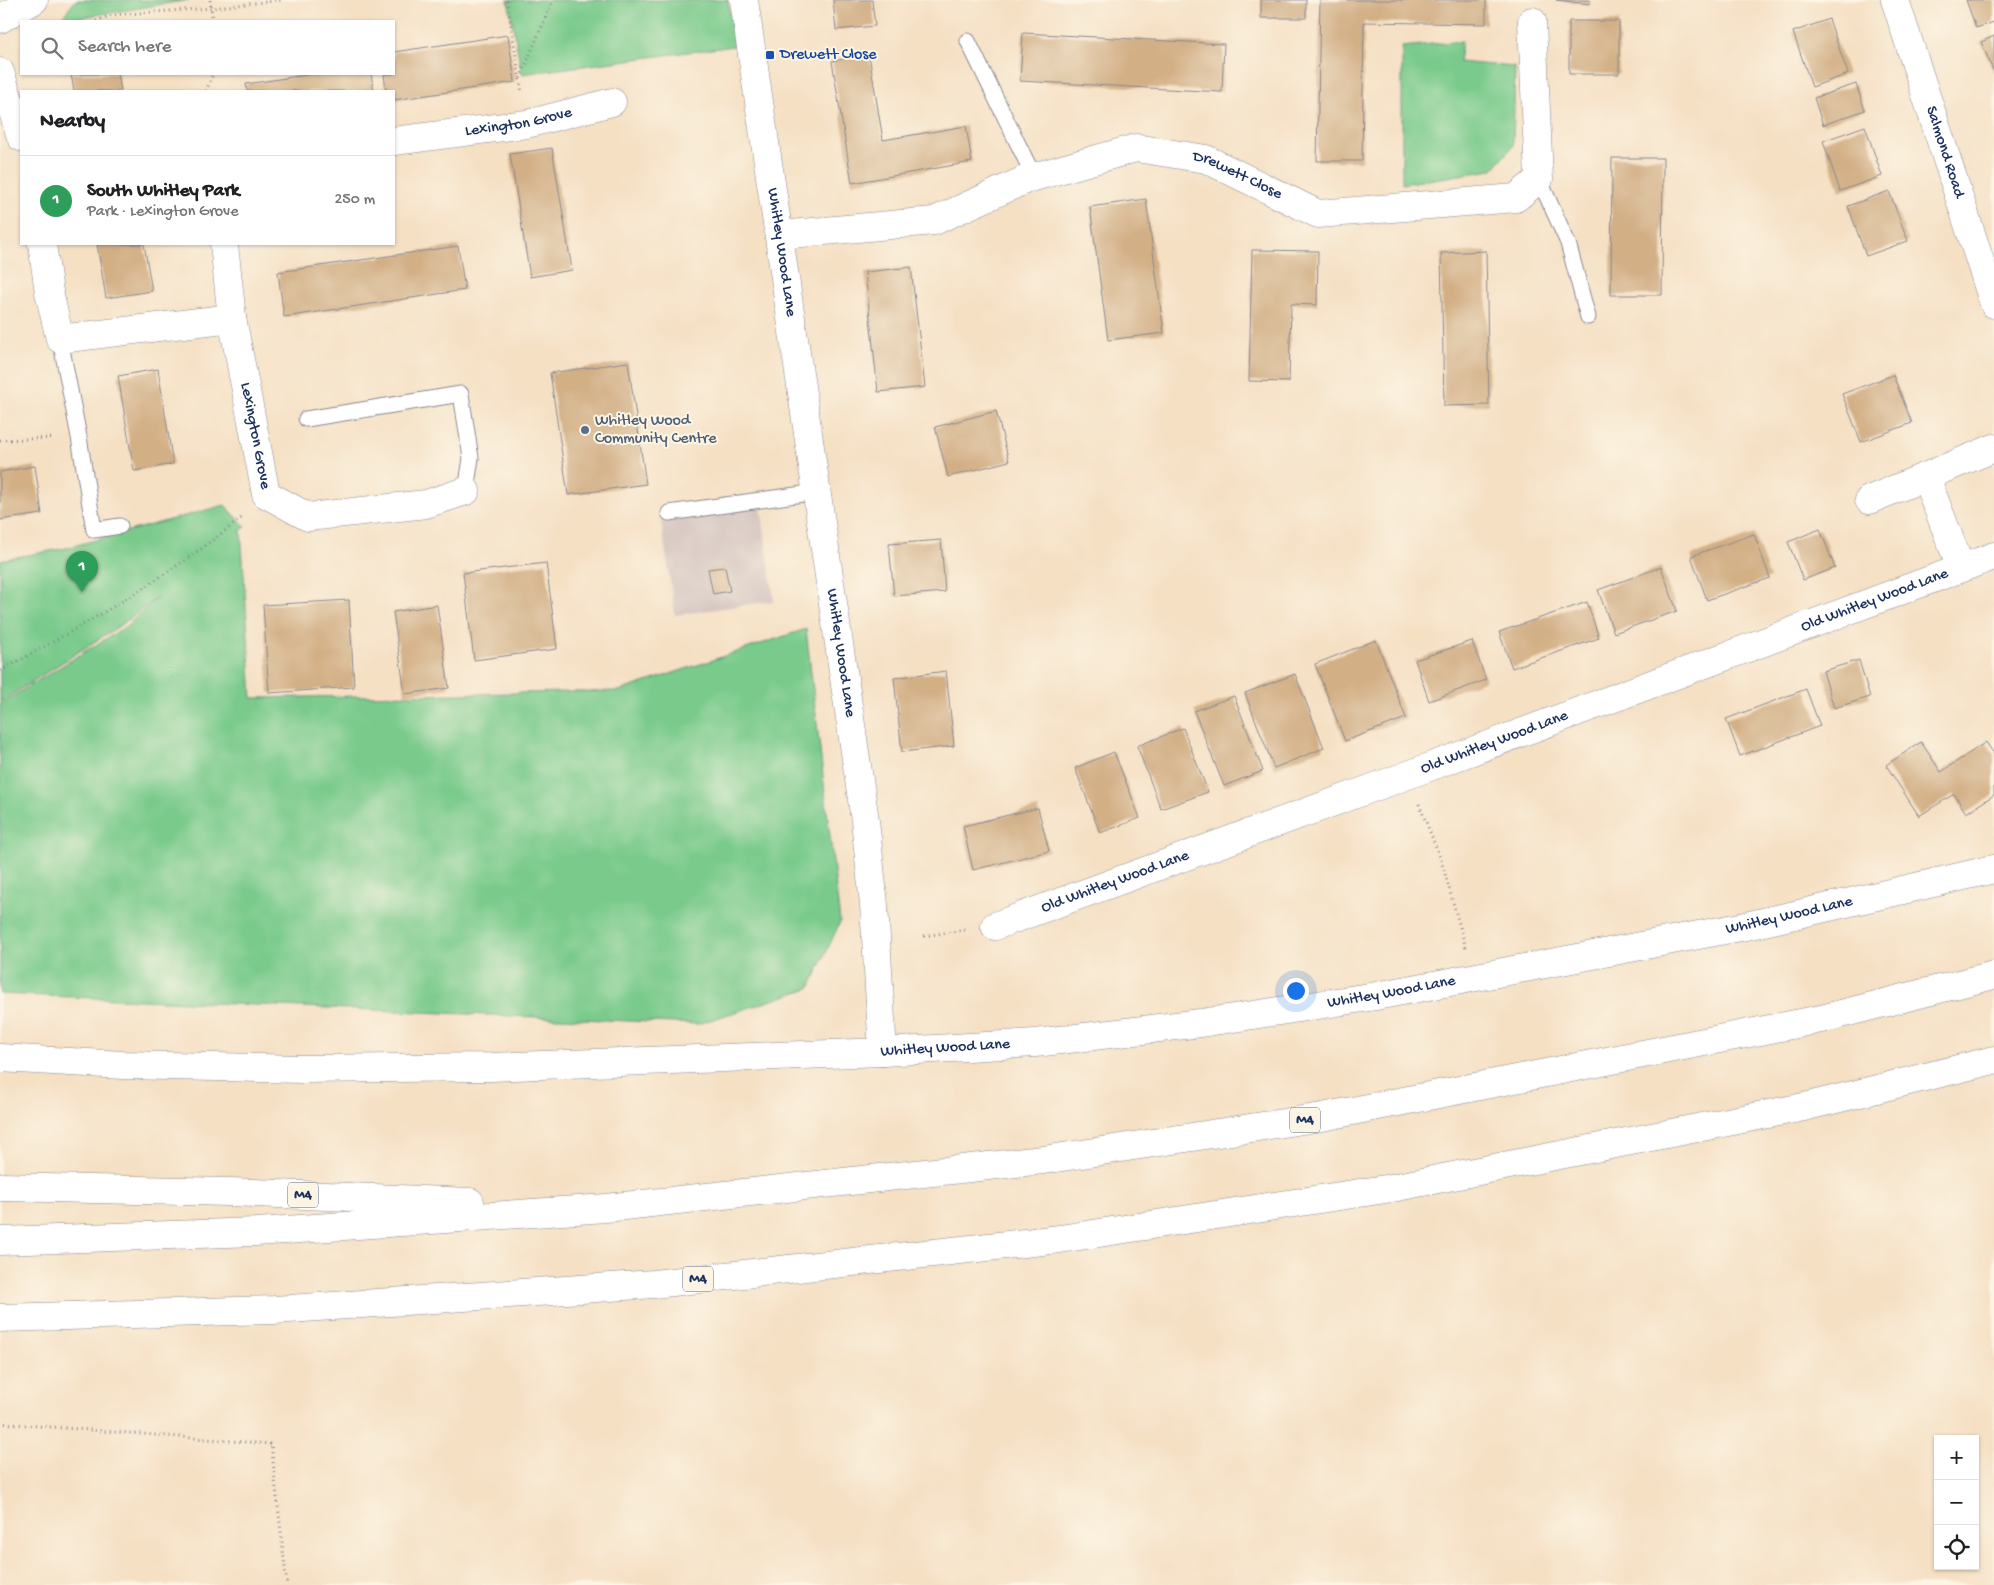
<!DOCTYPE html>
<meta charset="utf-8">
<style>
:root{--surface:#fff;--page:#f6f6f6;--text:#202124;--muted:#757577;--line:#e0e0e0;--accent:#111827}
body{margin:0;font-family:"Gochi Hand",sans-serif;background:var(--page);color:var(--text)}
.controls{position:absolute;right:15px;bottom:15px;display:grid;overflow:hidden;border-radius:0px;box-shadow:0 1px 4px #0004}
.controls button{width:45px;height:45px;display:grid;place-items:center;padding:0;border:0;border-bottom:1px solid var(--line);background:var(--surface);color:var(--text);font:25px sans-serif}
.you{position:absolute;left:1295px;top:990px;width:18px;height:18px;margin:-12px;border:4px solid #fff;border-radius:50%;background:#1a73e8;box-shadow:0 0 0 8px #1a73e833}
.badge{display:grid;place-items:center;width:32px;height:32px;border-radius:50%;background:var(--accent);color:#fff;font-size:16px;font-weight:700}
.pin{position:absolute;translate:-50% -41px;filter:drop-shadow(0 1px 2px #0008)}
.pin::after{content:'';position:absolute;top:26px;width:18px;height:15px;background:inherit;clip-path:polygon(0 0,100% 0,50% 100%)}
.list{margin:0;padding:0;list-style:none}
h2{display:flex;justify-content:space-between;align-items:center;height:65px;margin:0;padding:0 20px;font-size:21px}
h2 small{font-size:16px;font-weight:400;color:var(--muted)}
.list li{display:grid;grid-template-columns:32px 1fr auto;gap:15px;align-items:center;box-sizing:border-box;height:90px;padding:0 20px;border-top:1px solid var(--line)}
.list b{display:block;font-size:19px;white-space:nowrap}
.list p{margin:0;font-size:16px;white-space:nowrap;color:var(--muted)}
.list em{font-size:16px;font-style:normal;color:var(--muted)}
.icon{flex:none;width:28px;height:28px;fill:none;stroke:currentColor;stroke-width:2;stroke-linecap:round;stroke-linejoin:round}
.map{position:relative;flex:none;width:1994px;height:1585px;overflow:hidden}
.search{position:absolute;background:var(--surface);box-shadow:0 1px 4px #0004;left:20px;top:20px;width:375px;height:55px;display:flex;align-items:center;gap:12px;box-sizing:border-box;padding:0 18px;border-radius:0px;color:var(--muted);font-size:19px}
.panel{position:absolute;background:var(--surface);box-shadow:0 1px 4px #0004;left:20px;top:90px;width:375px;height:155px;border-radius:0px}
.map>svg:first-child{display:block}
</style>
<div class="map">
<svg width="1994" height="1585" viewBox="0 0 1994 1585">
<rect width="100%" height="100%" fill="#fcf5e5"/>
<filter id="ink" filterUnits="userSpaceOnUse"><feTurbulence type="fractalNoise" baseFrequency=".02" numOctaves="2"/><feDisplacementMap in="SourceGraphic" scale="10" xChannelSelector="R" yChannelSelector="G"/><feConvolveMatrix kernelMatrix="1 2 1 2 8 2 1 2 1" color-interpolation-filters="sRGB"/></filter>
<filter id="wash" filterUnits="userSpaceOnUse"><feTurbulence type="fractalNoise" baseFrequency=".0096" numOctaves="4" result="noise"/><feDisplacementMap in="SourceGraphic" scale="20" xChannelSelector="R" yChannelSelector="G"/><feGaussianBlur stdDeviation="1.12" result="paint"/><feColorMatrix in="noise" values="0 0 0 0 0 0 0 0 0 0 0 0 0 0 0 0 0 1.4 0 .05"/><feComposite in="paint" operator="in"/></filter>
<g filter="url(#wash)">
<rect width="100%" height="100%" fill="#f5e0c4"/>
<path fill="#d0c0bc" d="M761,506L774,601L675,615L661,520Z"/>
<path fill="#79ca8b" stroke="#4a7c74" d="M76,0H189L59,21Z
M508,0H728L734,46L522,74Z
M1462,41L1459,62L1515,67L1513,146L1492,170L1402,184V47Z
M225,505L246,527L241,530L252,698L619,691L806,629L840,922L810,988L698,1024L0,994V704L128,625L158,597L124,623L0,702V560L66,548Z"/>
<g id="blocks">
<path fill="#d2af85" d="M833,0H872L875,26L836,30Z
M1261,0H1306V18H1261Z
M1320,0H1486V24L1364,22L1362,161H1317Z
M1556,0H1590L1589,4Z
M1966,0H1994V22L1976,28Z
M1829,19L1848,74L1812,87L1793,32Z
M1569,21H1619V74H1569Z
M1023,33L1224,44L1222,92L1020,81Z
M508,35L515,82L394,100V91H386L384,74H394V52Z
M1994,36V72L1981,42Z
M869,55L883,140L966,126L972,162L852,183L832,61Z
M71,74H118L121,91H74Z
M312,74H371L374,91H247L246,84Z
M1856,84L1865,110L1823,125L1814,98Z
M1865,126L1882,176L1840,191L1823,141Z
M552,148L572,270L530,277L510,154Z
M1612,158H1663L1662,295H1611Z
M1889,191L1908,241L1866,256L1848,206Z
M1146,199L1164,333L1108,340L1090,207Z
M97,244H144L152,291L106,298Z
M458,246L465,290L284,317L278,272Z
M1252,250L1318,251L1317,305L1291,304L1289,382L1249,381Z
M1486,251L1489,405L1444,406L1441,253Z
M911,267L925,387L878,392L865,272Z
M628,362L646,484L568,495L550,373Z
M158,369L173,464L134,471L118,376Z
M1893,375L1912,423L1861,442L1842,394Z
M996,411L1009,461L948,477L935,427Z
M35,466L42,514L0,520V472Z
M1820,529L1835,568L1803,580L1788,542Z
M1754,534L1770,578L1707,600L1691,556Z
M941,540L945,592L894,596L889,544Z
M546,563L557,649L474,660L463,573Z
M725,567L730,591L713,594L708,569Z
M1661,567L1677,611L1614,633L1598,590Z
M349,600L354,687L269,693L263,605Z
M1587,602L1599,638L1512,668L1499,632Z
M437,605L449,688L405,694L393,612Z
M1376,640L1406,718L1345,741L1315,664Z
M1472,641L1486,680L1429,701L1415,660Z
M1859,660L1870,697L1834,708L1823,671Z
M946,671L954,746L902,752L894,678Z
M1295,674L1324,748L1274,768L1245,693Z
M1806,689L1820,726L1740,756L1726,719Z
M1234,696L1263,771L1224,786L1194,711Z
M1183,728L1208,792L1161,809L1137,746Z
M1921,742L1941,772L1986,742L1994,754V795L1966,813L1954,794L1919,816L1886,765Z
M1114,752L1140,818L1100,833L1075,768Z
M1038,808L1049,851L973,870L963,826Z"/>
</g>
</g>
<g filter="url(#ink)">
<use href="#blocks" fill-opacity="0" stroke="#888891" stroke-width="1"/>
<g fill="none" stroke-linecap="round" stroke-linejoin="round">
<g stroke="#888891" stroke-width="17">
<path id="lane" d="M968,41L1034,177
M1539,179L1568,243L1588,317
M60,339L79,437L94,530L120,526
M306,419L461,394L471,458L466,491
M669,513L817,492"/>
</g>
<g stroke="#888891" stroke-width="29">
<g id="street">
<path id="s1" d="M1895,0L1994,304"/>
<path d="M0,19L34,0"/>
<path d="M0,72L21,137"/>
<path id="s2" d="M394,141L527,124L612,102"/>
<path id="s3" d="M780,235L934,221L1027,179L1136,148L1206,159L1318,214L1516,198L1539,179L1532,21"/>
<path d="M42,244L49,292L60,339L232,318L224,244"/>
<path id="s4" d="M232,318L266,494L308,517L426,504L466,491"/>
<path d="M1926,478L1961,568"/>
<path d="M1869,500L1994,448"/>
<path id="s5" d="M995,926L1408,775L1994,556"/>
</g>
</g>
<g stroke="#888891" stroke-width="29">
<g id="secondary">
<path id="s6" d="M744,0L865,820L874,905L883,1052"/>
<path id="s7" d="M0,1058L123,1065L302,1069L491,1067L883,1052L1035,1043L1201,1023L1376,996L1746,926L1994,869"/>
</g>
</g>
<g stroke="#888891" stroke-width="29">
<path id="highway" d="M0,1187L230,1192L470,1202
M0,1241L256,1232L606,1208L1043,1160L1322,1117L1821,1019L1994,975
M0,1318L274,1310L654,1284L1060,1239L1392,1188L1804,1107L1994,1060"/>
</g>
<path stroke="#888891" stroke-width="3" stroke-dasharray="1 4" stroke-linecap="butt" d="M210,0L213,21
M507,0L522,93
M96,21L112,15L211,8L282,0
M520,78L553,0
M206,91L213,74
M0,440L54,438
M0,671C85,625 168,577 244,516
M1419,804L1441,860L1466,948
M924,936L965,930
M0,1423L271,1444L287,1585"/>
<use href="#lane" stroke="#fff" stroke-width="15"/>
<use href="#street" stroke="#fff" stroke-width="28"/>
<use href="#secondary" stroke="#fff" stroke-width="28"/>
<use href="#highway" stroke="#fff" stroke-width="28"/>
</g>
</g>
<rect fill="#1a4fb4" stroke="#fcf5e5" stroke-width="2" x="765" y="50" width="10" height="10" rx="2.5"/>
<circle fill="#5c6f8a" stroke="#fcf5e5" stroke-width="2" cx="585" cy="430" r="5"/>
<g text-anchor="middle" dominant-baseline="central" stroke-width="4" stroke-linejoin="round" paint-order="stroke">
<g fill="#fcf5e5" stroke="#5e6a86" stroke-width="1">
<rect x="1290" y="1107.5" width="30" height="25" rx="4"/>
<rect x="288" y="1182.5" width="30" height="25" rx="4"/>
<rect x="683" y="1266.5" width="30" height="25" rx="4"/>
</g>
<g font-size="15" font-weight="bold" fill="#1b2f5e">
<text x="1305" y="1120">M4</text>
<text x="303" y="1195">M4</text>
<text x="698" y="1279">M4</text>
</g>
<g font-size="16" fill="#164399" stroke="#fcf5e5" text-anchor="start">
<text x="780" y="55">Drewett Close</text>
</g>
<g font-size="16" fill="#1b2f5e" stroke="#fcf5e5">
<text stroke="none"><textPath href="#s2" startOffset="126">Lexington Grove</textPath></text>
<text stroke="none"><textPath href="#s1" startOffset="160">Salmond Road</textPath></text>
<text stroke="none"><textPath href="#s3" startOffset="476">Drewett Close</textPath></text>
<text stroke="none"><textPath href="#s6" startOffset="255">Whitley Wood Lane</textPath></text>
<text stroke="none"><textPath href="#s4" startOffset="120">Lexington Grove</textPath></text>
<text stroke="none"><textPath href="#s5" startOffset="938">Old Whitley Wood Lane</textPath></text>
<text stroke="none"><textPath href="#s6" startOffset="660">Whitley Wood Lane</textPath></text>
<text stroke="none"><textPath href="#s5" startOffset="532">Old Whitley Wood Lane</textPath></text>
<text stroke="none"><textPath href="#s5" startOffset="128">Old Whitley Wood Lane</textPath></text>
<text stroke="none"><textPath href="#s7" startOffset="1801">Whitley Wood Lane</textPath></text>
<text stroke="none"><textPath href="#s7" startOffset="1396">Whitley Wood Lane</textPath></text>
<text stroke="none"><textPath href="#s7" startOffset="946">Whitley Wood Lane</textPath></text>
</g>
<g font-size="16" fill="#4e5e75" stroke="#fcf5e5" text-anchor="start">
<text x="595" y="421">Whitley Wood<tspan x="595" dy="18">Community Centre</tspan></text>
</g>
</g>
</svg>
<div class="controls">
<button>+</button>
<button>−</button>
<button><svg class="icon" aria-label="locate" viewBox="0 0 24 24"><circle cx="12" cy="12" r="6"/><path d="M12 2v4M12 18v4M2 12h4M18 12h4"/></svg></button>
</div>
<div class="you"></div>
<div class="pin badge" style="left:82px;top:592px;background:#2e9e5b">1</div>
<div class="search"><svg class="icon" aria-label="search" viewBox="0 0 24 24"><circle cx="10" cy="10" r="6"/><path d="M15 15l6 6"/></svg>Search here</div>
<section class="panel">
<h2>Nearby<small></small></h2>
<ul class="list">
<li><span class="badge" style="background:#2e9e5b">1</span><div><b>South Whitley Park</b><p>Park · Lexington Grove</p></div><em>250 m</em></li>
</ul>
</section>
</div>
